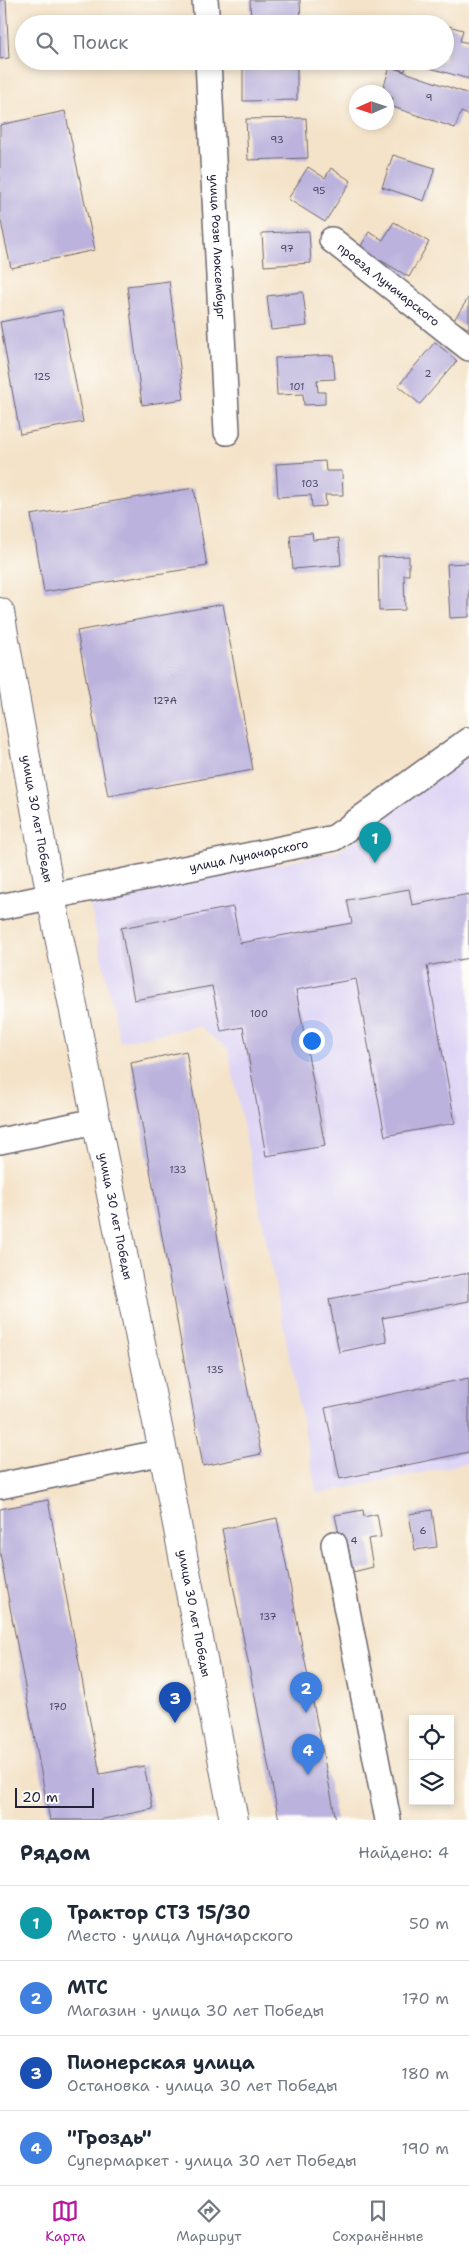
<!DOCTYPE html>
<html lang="ru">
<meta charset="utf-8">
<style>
:root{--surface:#fff;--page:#f2f2f3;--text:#1f2937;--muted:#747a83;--line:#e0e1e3;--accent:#b5179e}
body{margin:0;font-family:"Shantell Sans",sans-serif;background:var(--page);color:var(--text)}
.controls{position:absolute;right:15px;bottom:15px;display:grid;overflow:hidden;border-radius:0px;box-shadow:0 2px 8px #0003}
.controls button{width:45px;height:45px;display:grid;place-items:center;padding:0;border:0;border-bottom:1px solid var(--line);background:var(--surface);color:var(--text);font:25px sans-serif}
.compass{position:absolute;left:349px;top:85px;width:45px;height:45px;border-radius:50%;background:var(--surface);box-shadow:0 2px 8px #0003;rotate:267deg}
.scale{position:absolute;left:15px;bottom:12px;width:79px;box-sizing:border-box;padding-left:5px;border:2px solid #22223b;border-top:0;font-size:14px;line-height:18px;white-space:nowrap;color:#22223b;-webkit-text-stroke:4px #fdfcf7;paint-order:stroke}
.you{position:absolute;left:311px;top:1040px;width:18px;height:18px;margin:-12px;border:4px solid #fff;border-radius:50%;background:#1a73e8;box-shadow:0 0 0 8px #1a73e833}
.badge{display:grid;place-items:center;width:32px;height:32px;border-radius:50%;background:var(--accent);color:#fff;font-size:16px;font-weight:700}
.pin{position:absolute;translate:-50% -41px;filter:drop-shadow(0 1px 2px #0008)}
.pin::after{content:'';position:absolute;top:26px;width:18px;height:15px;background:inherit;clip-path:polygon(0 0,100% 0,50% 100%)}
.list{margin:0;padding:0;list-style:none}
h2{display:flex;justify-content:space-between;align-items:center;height:65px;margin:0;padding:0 20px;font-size:21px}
h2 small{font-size:16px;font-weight:400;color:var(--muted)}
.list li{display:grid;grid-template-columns:32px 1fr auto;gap:15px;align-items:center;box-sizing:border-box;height:75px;padding:0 20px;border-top:1px solid var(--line)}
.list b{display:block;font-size:19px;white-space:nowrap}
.list p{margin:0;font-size:16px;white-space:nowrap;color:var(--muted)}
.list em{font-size:16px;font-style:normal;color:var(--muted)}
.icon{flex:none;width:28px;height:28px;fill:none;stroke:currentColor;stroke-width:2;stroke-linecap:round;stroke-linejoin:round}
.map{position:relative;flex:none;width:469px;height:1820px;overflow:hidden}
.search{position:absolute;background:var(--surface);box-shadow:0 2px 8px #0003;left:15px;right:15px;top:15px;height:55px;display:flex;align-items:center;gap:12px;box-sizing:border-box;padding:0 18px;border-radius:28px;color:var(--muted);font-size:19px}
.sheet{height:365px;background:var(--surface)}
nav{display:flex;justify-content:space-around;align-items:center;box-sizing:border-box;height:70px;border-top:1px solid var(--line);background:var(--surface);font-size:14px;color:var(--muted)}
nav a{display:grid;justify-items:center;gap:2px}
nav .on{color:var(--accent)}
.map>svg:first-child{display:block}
</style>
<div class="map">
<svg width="469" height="1820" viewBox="0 0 469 1820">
<rect width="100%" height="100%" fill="#fdfcf7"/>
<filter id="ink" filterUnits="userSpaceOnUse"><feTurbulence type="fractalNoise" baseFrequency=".02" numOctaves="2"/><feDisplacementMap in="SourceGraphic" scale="10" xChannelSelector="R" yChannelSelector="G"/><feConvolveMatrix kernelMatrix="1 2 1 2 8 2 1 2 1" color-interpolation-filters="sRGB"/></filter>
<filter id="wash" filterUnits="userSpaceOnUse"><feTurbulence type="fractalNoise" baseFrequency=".0096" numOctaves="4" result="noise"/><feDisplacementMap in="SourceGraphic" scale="20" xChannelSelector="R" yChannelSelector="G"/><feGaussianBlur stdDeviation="1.12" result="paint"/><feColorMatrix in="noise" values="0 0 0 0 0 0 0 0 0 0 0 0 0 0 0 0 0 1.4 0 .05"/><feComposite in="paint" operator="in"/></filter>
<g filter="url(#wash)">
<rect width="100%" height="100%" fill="#f4e3c9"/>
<path fill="#ded5f5" d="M465,757L469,761V1463L317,1494L228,1049L199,1026L120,1042L90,904L340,851Z"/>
<g id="blocks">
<path fill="#bbb2dd" d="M0,0H6L9,58L0,59Z
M250,0H300L301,22L251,24Z
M445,25L463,30L460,41L469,43V79L423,66L425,61H445Z
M243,61H297V100L243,101Z
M372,61H407L405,71Z
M390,67L469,94V115L461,112L455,128L390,106L393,98L386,96V92H382Z
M65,111L95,250L11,268L0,217V125Z
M306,118L308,158L248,160L246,119Z
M393,155L435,168L424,201L382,187Z
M308,167L325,178L331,168L351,181L325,222L288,199Z
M394,222L429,242L409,277L360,248L369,232L383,240Z
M309,231L311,263L264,266L262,233Z
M169,281L184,399L142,405L127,286Z
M303,292L307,326L271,330L267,296Z
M469,297V329L454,320Z
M62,310L83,422L20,434L0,322Z
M435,342L457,361L420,404L398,386Z
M333,355L335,379L317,380L318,392H325V404L304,405L303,394L277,395L275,358Z
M325,461L326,471H342L343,495H325L326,506L312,507L311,495L278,497L276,464Z
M194,488L207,566L44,592L31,515Z
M312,533L313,540L339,538L341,565L293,569L290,535Z
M409,556V575H404L405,610L379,611L378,557Z
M469,563V617L450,618L447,564Z
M223,604L253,770L108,796L77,631Z
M409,889L412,905L469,894V958L427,966L455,1123L385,1136L356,979L296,990L325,1146L266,1156L243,1027L221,1031L212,986L134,1000L121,928L233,907L240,943L352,923L347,900Z
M186,1051L224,1275L261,1454L203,1466L131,1063Z
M469,1273V1301L382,1318L387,1342L339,1352L329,1299Z
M469,1378V1452L340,1479L325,1408Z
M48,1500L100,1774L144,1766L153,1809L98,1820H50L0,1554V1509Z
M363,1510L364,1517L377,1514L381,1537L368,1539L373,1567L353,1572L347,1541L341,1543L335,1515Z
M432,1510L437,1547L415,1550L409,1514Z
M277,1518L336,1820H279L222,1529Z"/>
</g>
</g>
<g filter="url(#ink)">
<use href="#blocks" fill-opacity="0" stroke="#6c666d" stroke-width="1"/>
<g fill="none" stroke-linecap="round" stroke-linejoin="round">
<g stroke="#6c666d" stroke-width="28">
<g id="minor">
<path d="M205,0L207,24"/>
<path id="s1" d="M208,61L227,432"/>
<path id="s2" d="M332,240L469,348"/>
<path id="s3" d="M0,907L334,838L469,740"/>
<path d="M0,1141L96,1121"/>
<path d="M0,1486L163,1452"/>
<path d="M334,1544L388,1820"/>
</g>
</g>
<g stroke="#6c666d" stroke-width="30">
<g id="major">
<path id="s4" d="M0,612L51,897L163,1452L234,1820"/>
</g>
</g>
<use href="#minor" stroke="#fff" stroke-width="25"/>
<use href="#major" stroke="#fff" stroke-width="28"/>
</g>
</g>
<g text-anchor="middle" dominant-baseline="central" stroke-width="4" stroke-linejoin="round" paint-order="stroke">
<g font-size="10" fill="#484664">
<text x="429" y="97">9</text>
<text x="277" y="139">93</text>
<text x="319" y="190">95</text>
<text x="287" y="248">97</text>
<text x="428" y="373">2</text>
<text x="42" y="376">125</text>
<text x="297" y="386">101</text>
<text x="310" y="483">103</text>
<text x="165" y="700">127А</text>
<text x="259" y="1013">100</text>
<text x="178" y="1169">133</text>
<text x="215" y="1369">135</text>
<text x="423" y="1530">6</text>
<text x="354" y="1540">4</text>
<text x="268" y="1616">137</text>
<text x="58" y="1706">170</text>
</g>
<g font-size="12" fill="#22223b" stroke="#fdfcf7">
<text stroke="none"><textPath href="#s1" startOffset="186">улица Розы Люксембург</textPath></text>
<text stroke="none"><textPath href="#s2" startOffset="72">проезд Луначарского</textPath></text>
<text stroke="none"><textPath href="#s4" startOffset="210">улица 30 лет Победы</textPath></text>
<text stroke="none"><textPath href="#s3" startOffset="254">улица Луначарского</textPath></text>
<text stroke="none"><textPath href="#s4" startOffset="615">улица 30 лет Победы</textPath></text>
<text stroke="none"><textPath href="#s4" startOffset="1020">улица 30 лет Победы</textPath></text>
</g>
</g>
</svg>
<div class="controls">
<button><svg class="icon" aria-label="locate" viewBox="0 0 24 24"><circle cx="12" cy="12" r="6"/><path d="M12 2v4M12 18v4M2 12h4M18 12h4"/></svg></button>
<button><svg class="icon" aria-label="layers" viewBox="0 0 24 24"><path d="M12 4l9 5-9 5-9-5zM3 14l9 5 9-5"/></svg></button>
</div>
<svg class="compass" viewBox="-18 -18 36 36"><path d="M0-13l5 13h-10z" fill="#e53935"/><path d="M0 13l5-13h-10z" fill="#747a83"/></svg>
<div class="scale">20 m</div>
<div class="you"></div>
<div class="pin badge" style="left:375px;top:863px;background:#0f9aa8">1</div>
<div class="pin badge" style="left:306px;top:1713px;background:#3f7fe0">2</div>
<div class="pin badge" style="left:175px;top:1723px;background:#1a4fb4">3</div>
<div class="pin badge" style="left:308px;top:1775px;background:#3f7fe0">4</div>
<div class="search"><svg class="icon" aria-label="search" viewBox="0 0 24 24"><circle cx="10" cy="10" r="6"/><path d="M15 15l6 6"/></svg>Поиск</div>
</div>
<section class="sheet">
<h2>Рядом<small>Найдено: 4</small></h2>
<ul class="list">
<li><span class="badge" style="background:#0f9aa8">1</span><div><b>Трактор СТЗ 15/30</b><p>Место · улица Луначарского</p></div><em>50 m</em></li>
<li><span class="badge" style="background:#3f7fe0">2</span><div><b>МТС</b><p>Магазин · улица 30 лет Победы</p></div><em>170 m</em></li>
<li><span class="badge" style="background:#1a4fb4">3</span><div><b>Пионерская улица</b><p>Остановка · улица 30 лет Победы</p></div><em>180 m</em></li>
<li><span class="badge" style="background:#3f7fe0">4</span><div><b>&quot;Гроздь&quot;</b><p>Супермаркет · улица 30 лет Победы</p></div><em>190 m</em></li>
</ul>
</section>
<nav>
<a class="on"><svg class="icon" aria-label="map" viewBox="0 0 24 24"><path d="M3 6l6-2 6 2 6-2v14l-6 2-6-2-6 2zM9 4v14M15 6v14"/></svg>Карта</a>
<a><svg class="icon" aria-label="directions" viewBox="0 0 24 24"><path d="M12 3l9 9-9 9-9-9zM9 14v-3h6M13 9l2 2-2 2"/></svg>Маршрут</a>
<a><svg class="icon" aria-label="saved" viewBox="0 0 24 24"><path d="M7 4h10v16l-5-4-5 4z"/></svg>Сохранённые</a>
</nav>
